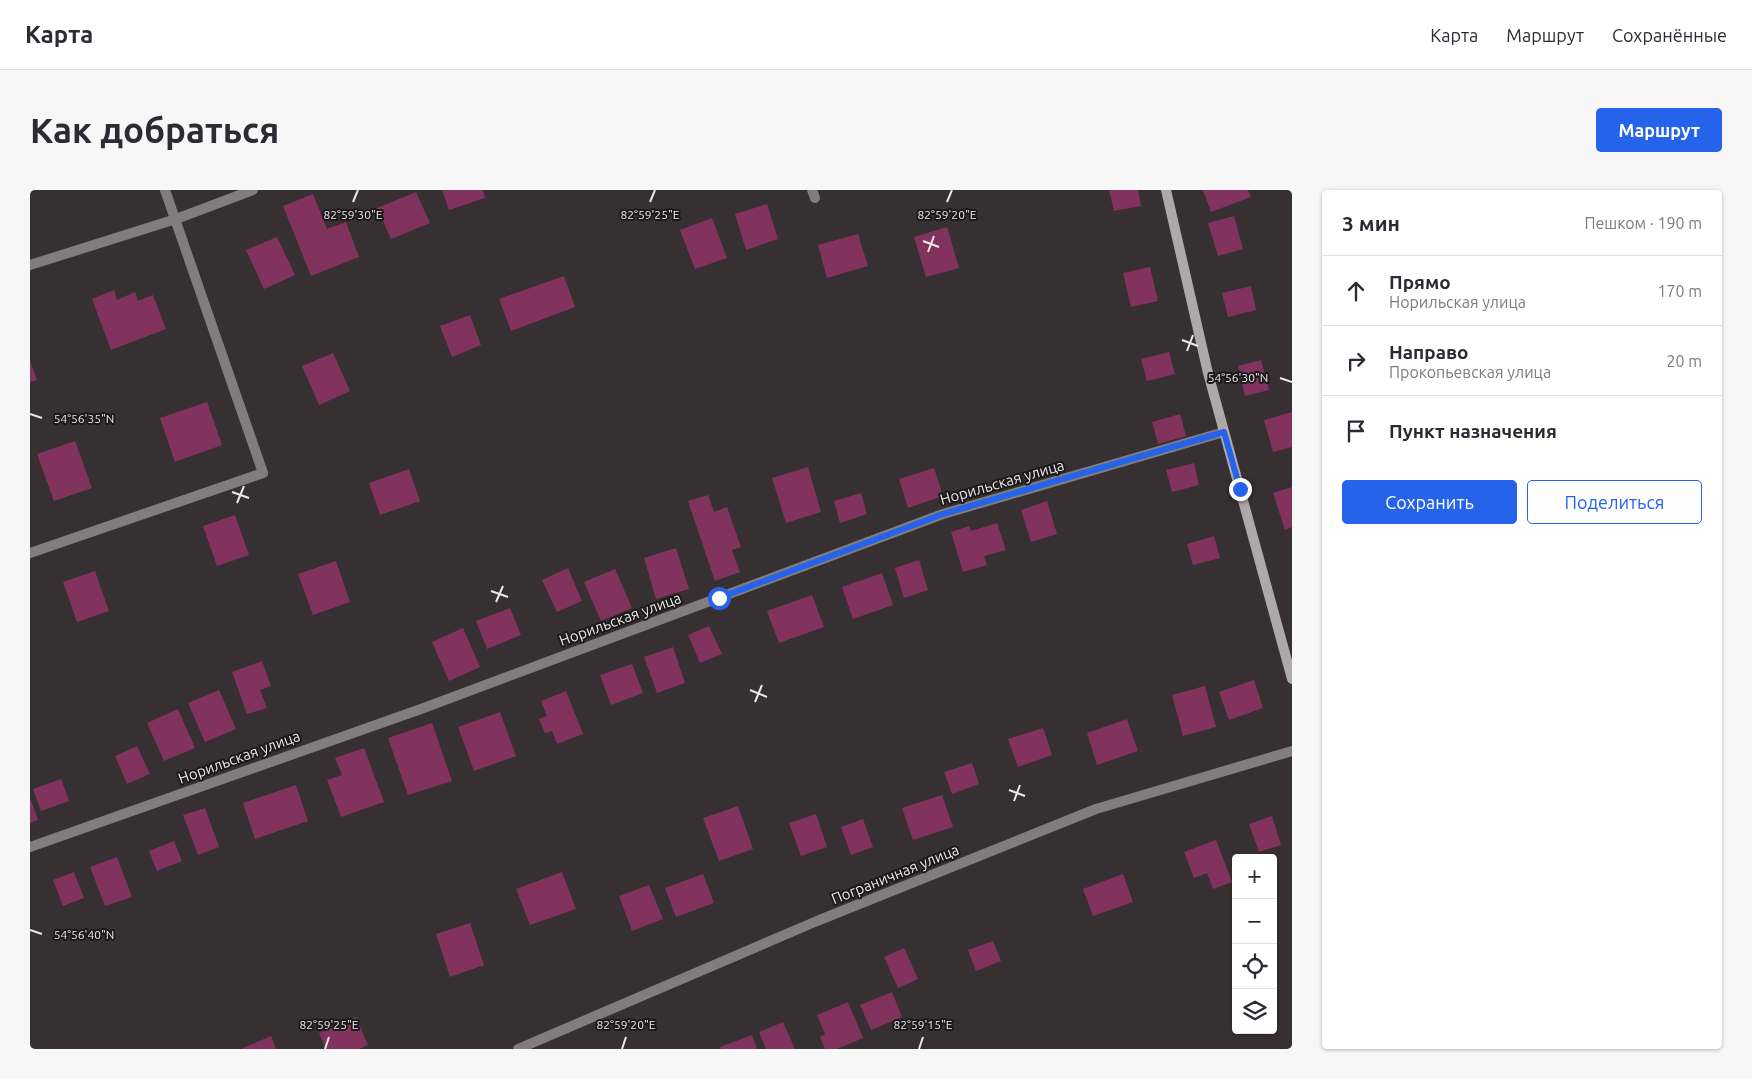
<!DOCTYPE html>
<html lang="ru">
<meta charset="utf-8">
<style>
:root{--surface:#fff;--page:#f7f7f7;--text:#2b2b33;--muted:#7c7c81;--line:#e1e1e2;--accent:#2563eb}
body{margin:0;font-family:Ubuntu,sans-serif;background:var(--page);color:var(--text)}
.controls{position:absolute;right:15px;bottom:15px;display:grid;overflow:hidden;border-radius:5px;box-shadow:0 1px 4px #0004}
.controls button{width:45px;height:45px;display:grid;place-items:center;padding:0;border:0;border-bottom:1px solid var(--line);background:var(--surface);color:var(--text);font:25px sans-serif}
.stop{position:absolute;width:15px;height:15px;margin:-11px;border:4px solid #2563eb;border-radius:50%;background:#fff}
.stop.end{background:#2563eb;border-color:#fff;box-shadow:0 1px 5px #0008}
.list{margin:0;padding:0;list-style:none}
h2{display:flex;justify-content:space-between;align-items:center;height:65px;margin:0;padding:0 20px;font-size:21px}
h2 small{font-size:16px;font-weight:400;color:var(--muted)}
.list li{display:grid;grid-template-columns:32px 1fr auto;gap:15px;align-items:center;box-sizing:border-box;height:70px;padding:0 20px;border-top:1px solid var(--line)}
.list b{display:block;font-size:19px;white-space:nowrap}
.list p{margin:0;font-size:16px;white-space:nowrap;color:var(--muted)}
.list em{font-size:16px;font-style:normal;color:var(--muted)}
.actions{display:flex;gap:10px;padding:15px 20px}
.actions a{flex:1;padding:11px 0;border:1px solid var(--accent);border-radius:5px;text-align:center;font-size:18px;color:var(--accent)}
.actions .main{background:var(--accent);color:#fff}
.icon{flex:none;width:28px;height:28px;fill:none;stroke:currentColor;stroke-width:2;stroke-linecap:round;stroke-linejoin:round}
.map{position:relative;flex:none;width:1262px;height:859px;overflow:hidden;border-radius:5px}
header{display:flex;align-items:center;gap:30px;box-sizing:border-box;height:70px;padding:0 25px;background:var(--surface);border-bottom:1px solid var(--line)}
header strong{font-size:24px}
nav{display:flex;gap:28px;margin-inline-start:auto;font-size:18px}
.intro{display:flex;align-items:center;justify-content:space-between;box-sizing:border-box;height:120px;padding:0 30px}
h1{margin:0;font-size:35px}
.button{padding:12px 22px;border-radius:5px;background:var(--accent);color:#fff;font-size:18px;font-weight:700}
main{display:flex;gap:30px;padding:0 30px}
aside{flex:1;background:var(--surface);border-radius:5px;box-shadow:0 1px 4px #0004}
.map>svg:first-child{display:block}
</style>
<header>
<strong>Карта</strong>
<nav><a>Карта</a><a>Маршрут</a><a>Сохранённые</a></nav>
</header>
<div class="intro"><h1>Как добраться</h1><a class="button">Маршрут</a></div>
<main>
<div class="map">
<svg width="1262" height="859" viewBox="0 0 1262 859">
<rect width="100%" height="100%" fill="#363032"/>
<path fill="#81335d" d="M412,0H453L455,8L419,20Z
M1079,0H1108L1111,16L1084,21Z
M1173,0H1218L1221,7L1181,22Z
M386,2L400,33L361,49L347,18Z
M283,4L297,39L316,32L329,67L281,86L253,16Z
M737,14L748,49L716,60L705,24Z
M1204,26L1213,59L1188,66L1178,33Z
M682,28L697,68L665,79L650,40Z
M917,37L929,78L896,87L884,47Z
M828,44L838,76L797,88L788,55Z
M247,47L265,85L234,99L216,60Z
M1120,77L1128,111L1101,117L1093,83Z
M534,86L545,117L481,141L469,109Z
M1221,96L1226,120L1198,127L1192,103Z
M84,100L87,110L105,102L108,111L123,105L136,139L81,160L62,109Z
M440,125L451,155L422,167L410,136Z
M1139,162L1145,184L1117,191L1111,169Z
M303,163L320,201L289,215L272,176Z
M1231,170L1239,200L1215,206L1208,176Z
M0,171L7,190L0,192Z
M177,212L192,255L145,272L130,228Z
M1262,222V257L1243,262L1234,230Z
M1150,224L1156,246L1128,254L1122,232Z
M45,251L62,298L24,311L7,264Z
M1164,273L1169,295L1142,302L1136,280Z
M778,277L791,322L756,333L742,288Z
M904,278L913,306L878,318L869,289Z
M379,279L390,311L350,325L339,293Z
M1262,297V337L1255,340L1243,303Z
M831,303L837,324L810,333L804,311Z
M678,305L684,322L697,317L711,357L702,360L710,382L685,391L658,311Z
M1017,311L1027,344L1001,352L991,320Z
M205,325L219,365L187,376L173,336Z
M967,333L976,360L954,366L957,375L933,382L921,342L939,336L941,341Z
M1184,346L1190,368L1163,375L1157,354Z
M646,358L659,399L626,409L614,368Z
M889,370L898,400L874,408L865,378Z
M306,371L320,412L283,425L268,384Z
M538,378L552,411L527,422L512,390Z
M585,379L602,418L571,431L554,392Z
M65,381L79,421L47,432L33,392Z
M852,383L863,415L823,429L812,397Z
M782,405L794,437L749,453L737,421Z
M480,418L491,445L457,459L446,431Z
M679,436L692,464L670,473L658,445Z
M433,438L450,477L419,491L402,452Z
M643,457L655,493L627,503L614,467Z
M232,471L241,496L230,500L237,518L217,524L202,482Z
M602,474L613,503L581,515L570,485Z
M1224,490L1233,518L1199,530L1189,502Z
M1175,496L1186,537L1153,546L1142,505Z
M189,500L206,539L175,552L158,513Z
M536,501L553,544L527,554L522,541L515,543L509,529L517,526L511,511Z
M148,519L165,558L134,571L117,533Z
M470,522L486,566L444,581L428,537Z
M1097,529L1108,561L1067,575L1057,543Z
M402,533L422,591L378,605L358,548Z
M1013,538L1022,565L988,577L978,549Z
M107,556L120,584L97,594L85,566Z
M334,558L354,612L311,627L297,590L312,585L305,568Z
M942,573L949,594L922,604L914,582Z
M31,589L39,611L11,621L3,599Z
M266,595L278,631L225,649L213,613Z
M912,605L923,637L883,650L872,618Z
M0,608L8,630L0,633Z
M708,616L723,659L689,671L673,628Z
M175,618L189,657L168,665L153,625Z
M786,624L797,657L771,666L759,633Z
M1242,626L1251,655L1229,662L1219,634Z
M833,629L843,657L821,665L811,637Z
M1186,650L1202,692L1183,699L1177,683L1164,688L1154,662Z
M144,651L152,671L127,681L119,661Z
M87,667L102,707L75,716L60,677Z
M44,682L54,708L33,716L23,690Z
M532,682L546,719L500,735L486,699Z
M673,684L684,713L646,727L635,698Z
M1093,684L1103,712L1063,726L1053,699Z
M619,695L633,729L602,741L589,706Z
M440,733L454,775L420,787L406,744Z
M963,751L971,771L946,781L938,760Z
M874,758L888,789L868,798L854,767Z
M862,802L872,827L841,840L830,815Z
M818,812L833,848L807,859H795L790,847L795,844L787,825Z
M326,827L338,855L329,859H296L289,843Z
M753,832L765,859H736L729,842Z
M722,845L727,859H691L690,857Z
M241,846L246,859H211Z"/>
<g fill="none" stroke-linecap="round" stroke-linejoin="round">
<path stroke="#817d7f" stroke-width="10" d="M0,363L233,283"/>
<path stroke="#817d7f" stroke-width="10" d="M135,0L233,283
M782,0L785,8
M0,75L146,29L223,0
M0,657L391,519L913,324L1194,242
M488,859L787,731L1066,619L1262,561"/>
<path stroke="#ada8aa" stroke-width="10" d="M1136,0L1178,183L1262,489"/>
</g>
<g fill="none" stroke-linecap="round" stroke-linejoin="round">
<path stroke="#2563eb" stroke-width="6" d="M689,408L913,324L1194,242L1210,299"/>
</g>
<path fill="none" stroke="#ece8ea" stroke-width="2" d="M323,12L328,0M620,12L625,0M917,12L922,0M893,51L909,57M898,62L904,46M1152,150L1168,156M1157,161L1163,145M1250,188L1262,192M0,224L12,228M202,302L219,308M207,313L214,296M461,401L478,407M466,412L473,396M720,500L737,507M725,512L732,495M979,600L995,606M984,611L990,595M0,740L12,744M295,859L299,847M592,859L596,847M889,859L893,847"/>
<g text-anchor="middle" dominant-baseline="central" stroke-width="4" stroke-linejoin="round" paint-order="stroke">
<g font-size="15" fill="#ece8ea" stroke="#1c191a">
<text transform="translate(972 292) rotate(-16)">Норильская улица</text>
<text transform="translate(590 429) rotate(-20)">Норильская улица</text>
<text transform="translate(209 567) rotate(-20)">Норильская улица</text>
<text transform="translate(865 684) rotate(-22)">Пограничная улица</text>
</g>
</g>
<g font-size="12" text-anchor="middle" fill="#ece8ea" stroke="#1c191a" stroke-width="4" stroke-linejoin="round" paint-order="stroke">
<text x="323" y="29">82°59'30"E</text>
<text x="620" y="29">82°59'25"E</text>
<text x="917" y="29">82°59'20"E</text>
<text x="1208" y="192">54°56'30"N</text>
<text x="54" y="233">54°56'35"N</text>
<text x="54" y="749">54°56'40"N</text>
<text x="299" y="839">82°59'25"E</text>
<text x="596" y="839">82°59'20"E</text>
<text x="893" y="839">82°59'15"E</text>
</g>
</svg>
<div class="controls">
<button>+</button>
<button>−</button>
<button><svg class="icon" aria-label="locate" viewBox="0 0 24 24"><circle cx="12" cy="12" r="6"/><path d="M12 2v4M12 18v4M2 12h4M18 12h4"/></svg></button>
<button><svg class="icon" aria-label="layers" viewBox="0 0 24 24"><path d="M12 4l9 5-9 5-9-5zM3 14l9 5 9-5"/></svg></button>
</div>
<div class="stop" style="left:689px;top:408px"></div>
<div class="stop end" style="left:1210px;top:299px"></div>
</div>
<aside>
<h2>3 мин<small>Пешком · 190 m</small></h2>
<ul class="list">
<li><svg class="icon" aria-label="ahead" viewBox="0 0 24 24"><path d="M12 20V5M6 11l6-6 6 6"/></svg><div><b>Прямо</b><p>Норильская улица</p></div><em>170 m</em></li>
<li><svg class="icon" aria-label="right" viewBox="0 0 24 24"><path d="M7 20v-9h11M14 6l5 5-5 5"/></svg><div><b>Направо</b><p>Прокопьевская улица</p></div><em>20 m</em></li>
<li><svg class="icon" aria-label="arrive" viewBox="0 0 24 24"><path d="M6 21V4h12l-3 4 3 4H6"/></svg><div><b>Пункт назначения</b></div></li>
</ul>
<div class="actions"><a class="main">Сохранить</a><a>Поделиться</a></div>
</aside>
</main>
